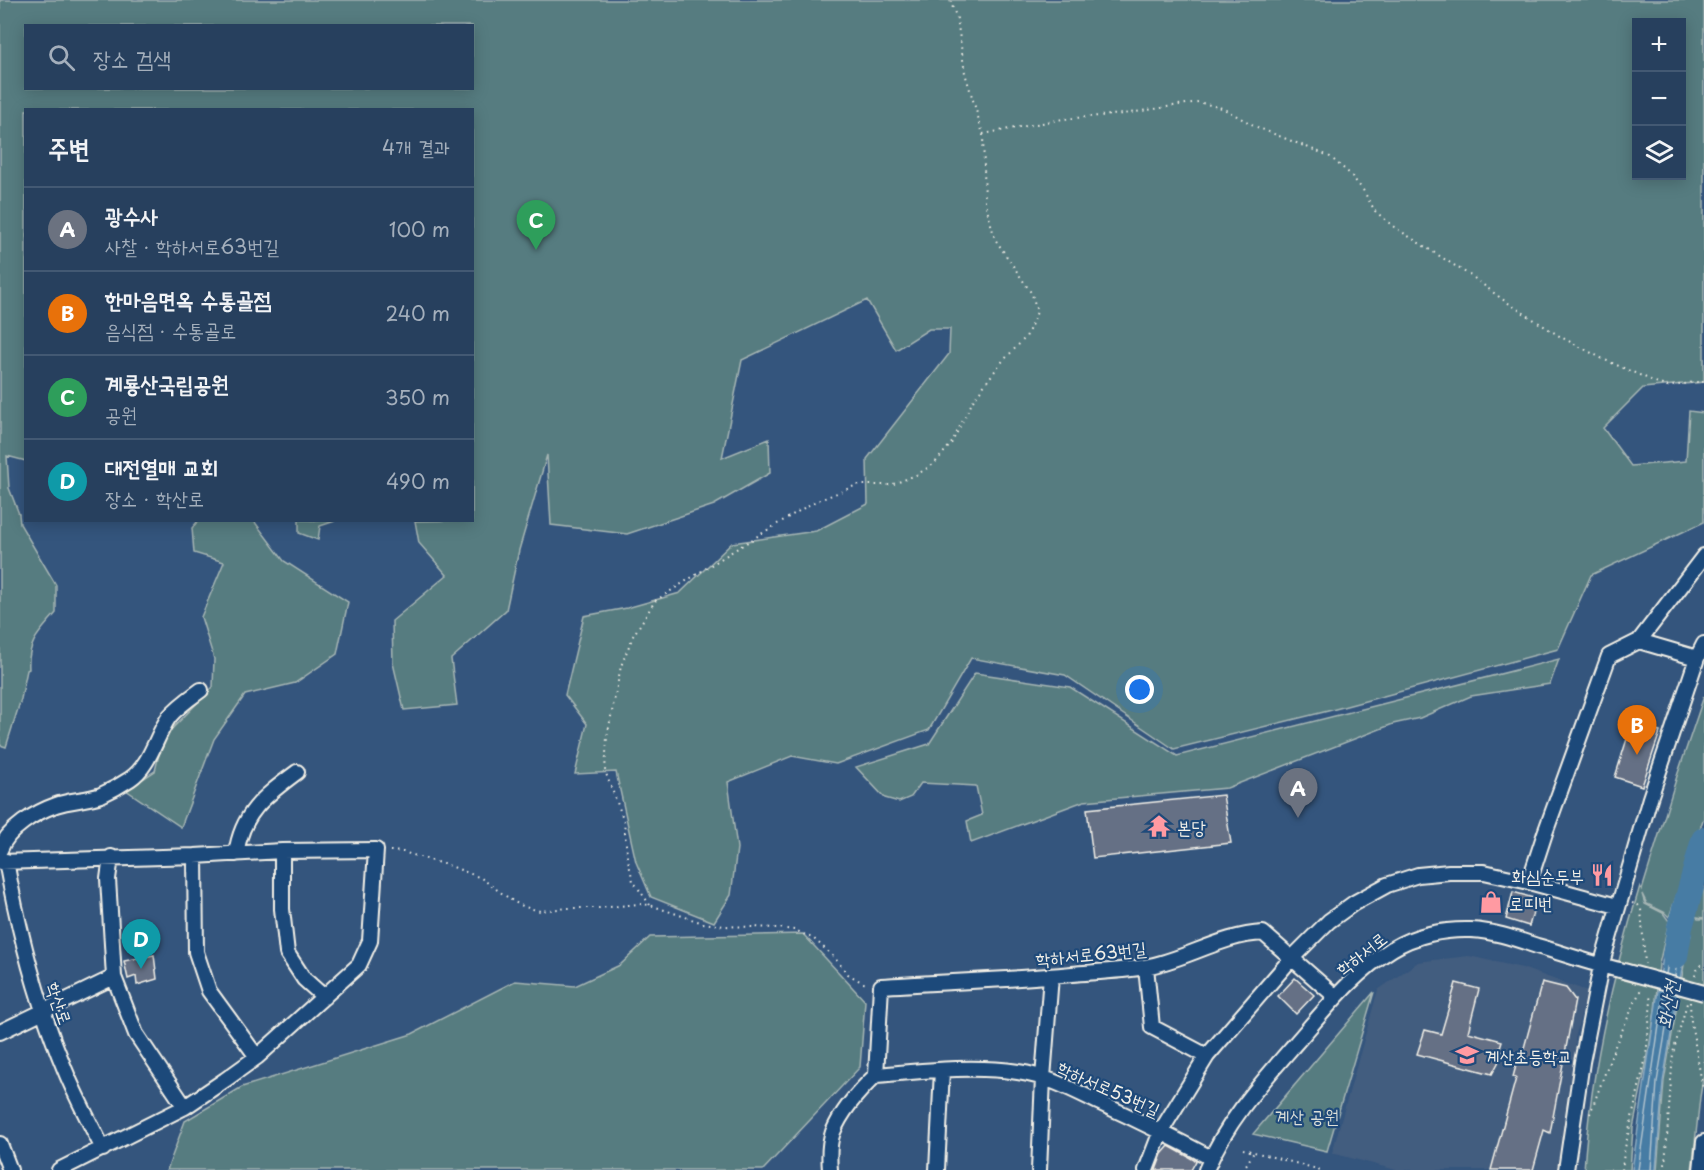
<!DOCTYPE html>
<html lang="ko">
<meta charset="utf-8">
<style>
:root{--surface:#27405e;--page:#2f4764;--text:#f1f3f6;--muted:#a4afbc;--line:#435973;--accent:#8abfa5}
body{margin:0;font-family:"Playpen Sans","Poor Story",sans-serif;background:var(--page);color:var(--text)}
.controls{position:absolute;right:18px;top:18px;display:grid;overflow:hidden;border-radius:0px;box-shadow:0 3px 15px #0003}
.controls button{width:54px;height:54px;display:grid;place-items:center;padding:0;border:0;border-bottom:2px solid var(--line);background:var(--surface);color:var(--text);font:30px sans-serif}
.you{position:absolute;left:1140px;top:690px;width:21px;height:21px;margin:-15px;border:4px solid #fff;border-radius:50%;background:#1a73e8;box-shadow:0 0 0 9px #1a73e833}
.badge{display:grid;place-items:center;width:39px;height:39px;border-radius:50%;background:var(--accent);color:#fff;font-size:20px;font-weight:700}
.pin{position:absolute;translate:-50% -50px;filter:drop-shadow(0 2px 3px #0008)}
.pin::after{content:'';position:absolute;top:32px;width:21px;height:18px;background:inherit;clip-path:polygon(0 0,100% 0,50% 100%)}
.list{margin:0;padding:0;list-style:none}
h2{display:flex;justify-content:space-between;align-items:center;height:78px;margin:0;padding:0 24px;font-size:26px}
h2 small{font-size:20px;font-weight:400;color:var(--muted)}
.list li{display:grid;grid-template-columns:39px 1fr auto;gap:18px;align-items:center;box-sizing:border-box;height:84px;padding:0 24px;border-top:2px solid var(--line)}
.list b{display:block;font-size:22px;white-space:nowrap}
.list p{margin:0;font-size:20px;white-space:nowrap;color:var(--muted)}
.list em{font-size:20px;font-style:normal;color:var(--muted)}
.icon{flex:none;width:33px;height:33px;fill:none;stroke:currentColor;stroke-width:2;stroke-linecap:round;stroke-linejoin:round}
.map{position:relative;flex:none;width:1704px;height:1170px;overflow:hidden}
.search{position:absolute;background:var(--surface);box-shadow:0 3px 15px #0003;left:24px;top:24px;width:450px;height:66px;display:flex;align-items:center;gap:15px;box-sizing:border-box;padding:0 21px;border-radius:0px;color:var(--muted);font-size:22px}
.panel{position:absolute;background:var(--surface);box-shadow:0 3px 15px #0003;left:24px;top:108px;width:450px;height:414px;border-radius:0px}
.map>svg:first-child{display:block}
</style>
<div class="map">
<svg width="1704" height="1170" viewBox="0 0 1704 1170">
<rect width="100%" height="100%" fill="#34557d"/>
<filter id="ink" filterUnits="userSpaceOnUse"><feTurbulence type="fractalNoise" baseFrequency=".0167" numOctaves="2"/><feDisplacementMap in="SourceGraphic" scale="12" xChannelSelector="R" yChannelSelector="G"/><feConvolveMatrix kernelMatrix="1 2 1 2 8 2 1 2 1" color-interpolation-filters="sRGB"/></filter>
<g filter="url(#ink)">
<path fill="#435d7f" d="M1469,956L1522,968L1587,991L1575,1039V1071L1561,1170H1396L1332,1153L1378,990L1418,962Z"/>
<path fill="#577b80" stroke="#a6b6b4" stroke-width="1.5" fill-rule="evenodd" d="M0,0H1704V382L1643,388L1603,428L1631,466L1686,461L1689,411L1704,413V522L1591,575L1558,649L1328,711L1174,749L1065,675L971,658L929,730L836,764L792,756L728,782L737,848L731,895L714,922L651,897L636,862L616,772L575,774L587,724L565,695L584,616L627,608L680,593L732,543L816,531L868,504L867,459L949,354L950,329H929L896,350L867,300L742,360L722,458L769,439L770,473L714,505L627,534L551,525L547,455L519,550L506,610L451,659L457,705L404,710L393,663L392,621L447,575L419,543L415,521L472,520V110H26V461L7,456L9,488L19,514L20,524L56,585V613C40,632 27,642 29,669L27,670L21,699L6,747L0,745ZM1636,22H1682V176H1636ZM26,26H472V88H26Z
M198,521H254L284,561L348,602L337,654L295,683L245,695L214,739L181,827L126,790L155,771L163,738L213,687L214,659L201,617L224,562L194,553L192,528Z
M299,521V520L335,521L320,526L318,540L299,533Z
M1559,659L1550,684L1471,696L1420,718L1393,724L1227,788L1084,801L971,843L967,821L982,815L976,786L921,783L911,797L899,802L885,798L856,767L929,744L975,673L1070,687L1177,756Z
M1704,696V817L1669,917L1664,912L1647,904L1642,894L1645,904L1663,913L1669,921L1659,964L1655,1011L1648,1055L1633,1128L1630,1170H1584C1590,1074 1612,978 1640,886L1642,890L1677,776Z
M1704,877V918L1697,917L1698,919H1704V1074L1700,1097L1692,1170H1657L1664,1081L1686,953L1691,935L1692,916L1694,912L1692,908Z
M803,934L865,1001L860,1067L763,1170H167L185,1121L242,1087L412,1034L515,981L575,986L620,965L650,937Z
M1374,992L1327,1151L1253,1134Z"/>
<path fill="#477ba4" stroke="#8caabf" stroke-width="1.5" d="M1670,918L1691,925L1690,935L1684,956L1663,1082L1656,1170H1632L1663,956Z"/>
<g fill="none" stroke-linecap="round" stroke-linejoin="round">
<path stroke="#afc2cd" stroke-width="1.5" d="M1666,974L1674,929L1677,927L1683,929L1684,934L1678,955L1675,976
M1638,1170L1664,991
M1651,1170L1657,1082L1672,993"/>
<path stroke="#477ba4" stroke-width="26" d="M1675,956L1680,927L1704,840"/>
</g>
<path fill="#656f85" stroke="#f4f1e8" stroke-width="1.5" d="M1632,723L1660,732L1642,786L1615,777Z
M1223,795L1231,843L1093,858L1087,809Z
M1513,892L1537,899L1529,926L1506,919Z
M154,955L157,979L137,985L136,976L128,979L124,961Z
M1295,978L1314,995L1296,1014L1278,996Z
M1542,982L1566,988L1575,1000L1550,1133L1544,1130L1533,1170H1491L1516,1078L1513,1077L1518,1058L1521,1059Z
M1456,983L1479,989L1468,1032L1502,1041L1499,1050L1504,1052L1492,1074L1417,1054L1425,1030L1441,1034Z
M1169,1146L1196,1161L1191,1170H1156L1162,1154Z"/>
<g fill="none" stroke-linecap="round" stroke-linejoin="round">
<g stroke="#f4f1e8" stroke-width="18">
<path id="minor" d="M1639,641L1704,556
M0,850C7,829 36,812 56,805C70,800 87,800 101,795C110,791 121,785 130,779C150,766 156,736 169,717C178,706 190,698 201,690
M282,851V909L287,953L304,979L324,997
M236,854C242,812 265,796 297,772
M195,856L196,952L209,991L257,1057
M111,857L108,879L114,977L136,1034L185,1107
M6,861C19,933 37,1003 65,1070C76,1097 90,1123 103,1149
M0,862L195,856L282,851L376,850L370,941L359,965L257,1057L225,1080L185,1107L59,1170
M1529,882L1545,833L1609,656L1639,641L1697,658
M1146,967L1152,1027L1207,1056
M0,1032L114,977
M876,1075L881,986C945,982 1008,980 1072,974C1096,972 1121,971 1145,967C1185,960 1222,935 1263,933L1336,997
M0,1144L10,1170
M830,1170C829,1158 829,1143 833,1132C842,1110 859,1091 876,1075C923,1071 972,1065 1018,1072C1047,1076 1073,1090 1100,1103C1137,1120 1174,1138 1211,1158
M937,1170L942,1070
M1039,1170L1043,1078L1051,976
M1146,1170L1161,1131L1207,1056L1291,959L1329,921L1354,903L1387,885L1418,875L1449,872H1484L1529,882L1617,906
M1206,1170C1226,1122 1261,1083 1295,1044C1325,1010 1353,973 1392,949C1415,935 1444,929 1471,930C1494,931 1516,939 1537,946C1565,954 1592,964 1620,970
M1566,1170L1582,1062L1601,966L1650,798L1697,658L1704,644
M1701,1170L1704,1142"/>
</g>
<path stroke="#f4f1e8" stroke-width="2" stroke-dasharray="1.5 4.5" stroke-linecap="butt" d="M983,134L1063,119L1123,114L1198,102L1222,108L1259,128L1329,156L1350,174L1363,190L1375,211L1394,227L1474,278L1502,299L1561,337L1605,360L1667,387L1695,382H1704
M390,851L403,852L453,867L481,878L514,902L525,907L540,911L568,908H599L639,904L650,905L703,923L724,926L778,928L795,930L814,939L834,957L848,974L863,983L869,984
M1632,903L1638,905L1641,909L1645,964
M650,905L633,881L627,856L624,821L605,771L607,737L621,666L633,636L655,601L733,551L812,503L857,485H891L916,475L934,464L951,444L974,399L1000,364L1026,337L1037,312L1032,294L995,239L985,202L983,134L965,73L957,19L950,0
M1695,976L1697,970L1704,961
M1690,1002L1691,1022L1703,1089
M1590,1114L1615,1046L1641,989
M1243,1149L1321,1170
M1243,1170L1254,1152
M1622,1170L1624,1152L1646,1057L1651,1001L1649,993
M1662,1170L1665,1165L1673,1053L1687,1003"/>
<use href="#minor" stroke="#1f4a7a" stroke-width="14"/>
<g stroke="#f4f1e8" stroke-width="18" stroke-linecap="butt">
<path id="minor-bridge" d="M1620,970L1704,993"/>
</g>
<use href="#minor-bridge" stroke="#1f4a7a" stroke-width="14"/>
</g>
</g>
<defs>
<g id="temple-bare" transform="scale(1.8)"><path d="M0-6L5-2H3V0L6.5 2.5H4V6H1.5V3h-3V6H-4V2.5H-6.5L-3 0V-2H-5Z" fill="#ff9aa2" stroke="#1f4a7a" stroke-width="2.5" paint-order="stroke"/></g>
<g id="restaurant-bare" transform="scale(1.8)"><path d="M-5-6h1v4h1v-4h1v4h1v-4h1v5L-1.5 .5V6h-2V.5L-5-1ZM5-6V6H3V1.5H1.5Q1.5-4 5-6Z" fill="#ff9aa2" stroke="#1f4a7a" stroke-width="2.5" paint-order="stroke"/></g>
<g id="shop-bare" transform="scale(1.8)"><path d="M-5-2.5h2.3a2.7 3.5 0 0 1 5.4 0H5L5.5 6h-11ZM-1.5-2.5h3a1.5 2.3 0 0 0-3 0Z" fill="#ff9aa2" stroke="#1f4a7a" stroke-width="2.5" paint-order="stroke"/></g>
<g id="school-bare" transform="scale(1.8)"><path d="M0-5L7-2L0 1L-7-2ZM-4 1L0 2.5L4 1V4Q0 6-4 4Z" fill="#ff9aa2" stroke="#1f4a7a" stroke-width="2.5" paint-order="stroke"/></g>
</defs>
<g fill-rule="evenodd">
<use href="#temple-bare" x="1159" y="826"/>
<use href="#restaurant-bare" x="1602" y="875"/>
<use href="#shop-bare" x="1491" y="902"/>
<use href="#school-bare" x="1467" y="1055"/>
</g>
<g text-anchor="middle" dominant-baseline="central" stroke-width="4.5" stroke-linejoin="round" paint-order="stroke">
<g font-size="18" fill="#f4f1e8" stroke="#1f4a7a" text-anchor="start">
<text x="1177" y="826">본당</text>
<text x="1584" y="875" text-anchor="end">화심순두부</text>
<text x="1509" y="902">로띠번</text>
<text x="1485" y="1055">계산초등학교</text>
</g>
<g font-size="18" fill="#f4f1e8" stroke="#1f4a7a">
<text transform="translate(1091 953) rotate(-6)">학하서로63번길</text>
<text transform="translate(1361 953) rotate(-38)">학하서로</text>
<text transform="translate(60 1003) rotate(71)">학산로</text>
<text transform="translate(1109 1088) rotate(24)">학하서로53번길</text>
</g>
<g font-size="18" fill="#dcdfd8" stroke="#1f4a7a">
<text x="1307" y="1115">계산 공원</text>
</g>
<g font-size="20" font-style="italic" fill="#dadfde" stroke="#1f4a7a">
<text transform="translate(1667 1004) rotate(-80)">화산천</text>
</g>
</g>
</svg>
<div class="controls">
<button>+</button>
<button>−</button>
<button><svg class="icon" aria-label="layers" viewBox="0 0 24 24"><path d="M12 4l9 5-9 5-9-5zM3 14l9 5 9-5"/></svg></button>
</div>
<div class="you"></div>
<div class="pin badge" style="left:1298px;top:818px;background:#6b7280">A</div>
<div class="pin badge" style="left:1637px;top:755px;background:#e8710a">B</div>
<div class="pin badge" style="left:536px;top:250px;background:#2e9e5b">C</div>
<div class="pin badge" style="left:141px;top:969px;background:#0f9aa8">D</div>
<div class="search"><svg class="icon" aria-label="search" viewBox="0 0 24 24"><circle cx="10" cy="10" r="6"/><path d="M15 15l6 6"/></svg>장소 검색</div>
<section class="panel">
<h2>주변<small>4개 결과</small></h2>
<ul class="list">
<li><span class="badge" style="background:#6b7280">A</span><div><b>광수사</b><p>사찰 · 학하서로63번길</p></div><em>100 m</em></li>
<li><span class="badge" style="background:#e8710a">B</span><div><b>한마음면옥 수통골점</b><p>음식점 · 수통골로</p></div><em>240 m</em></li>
<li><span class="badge" style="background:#2e9e5b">C</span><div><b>계룡산국립공원</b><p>공원</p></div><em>350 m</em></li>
<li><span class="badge" style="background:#0f9aa8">D</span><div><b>대전열매 교회</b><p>장소 · 학산로</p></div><em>490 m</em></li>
</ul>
</section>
</div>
